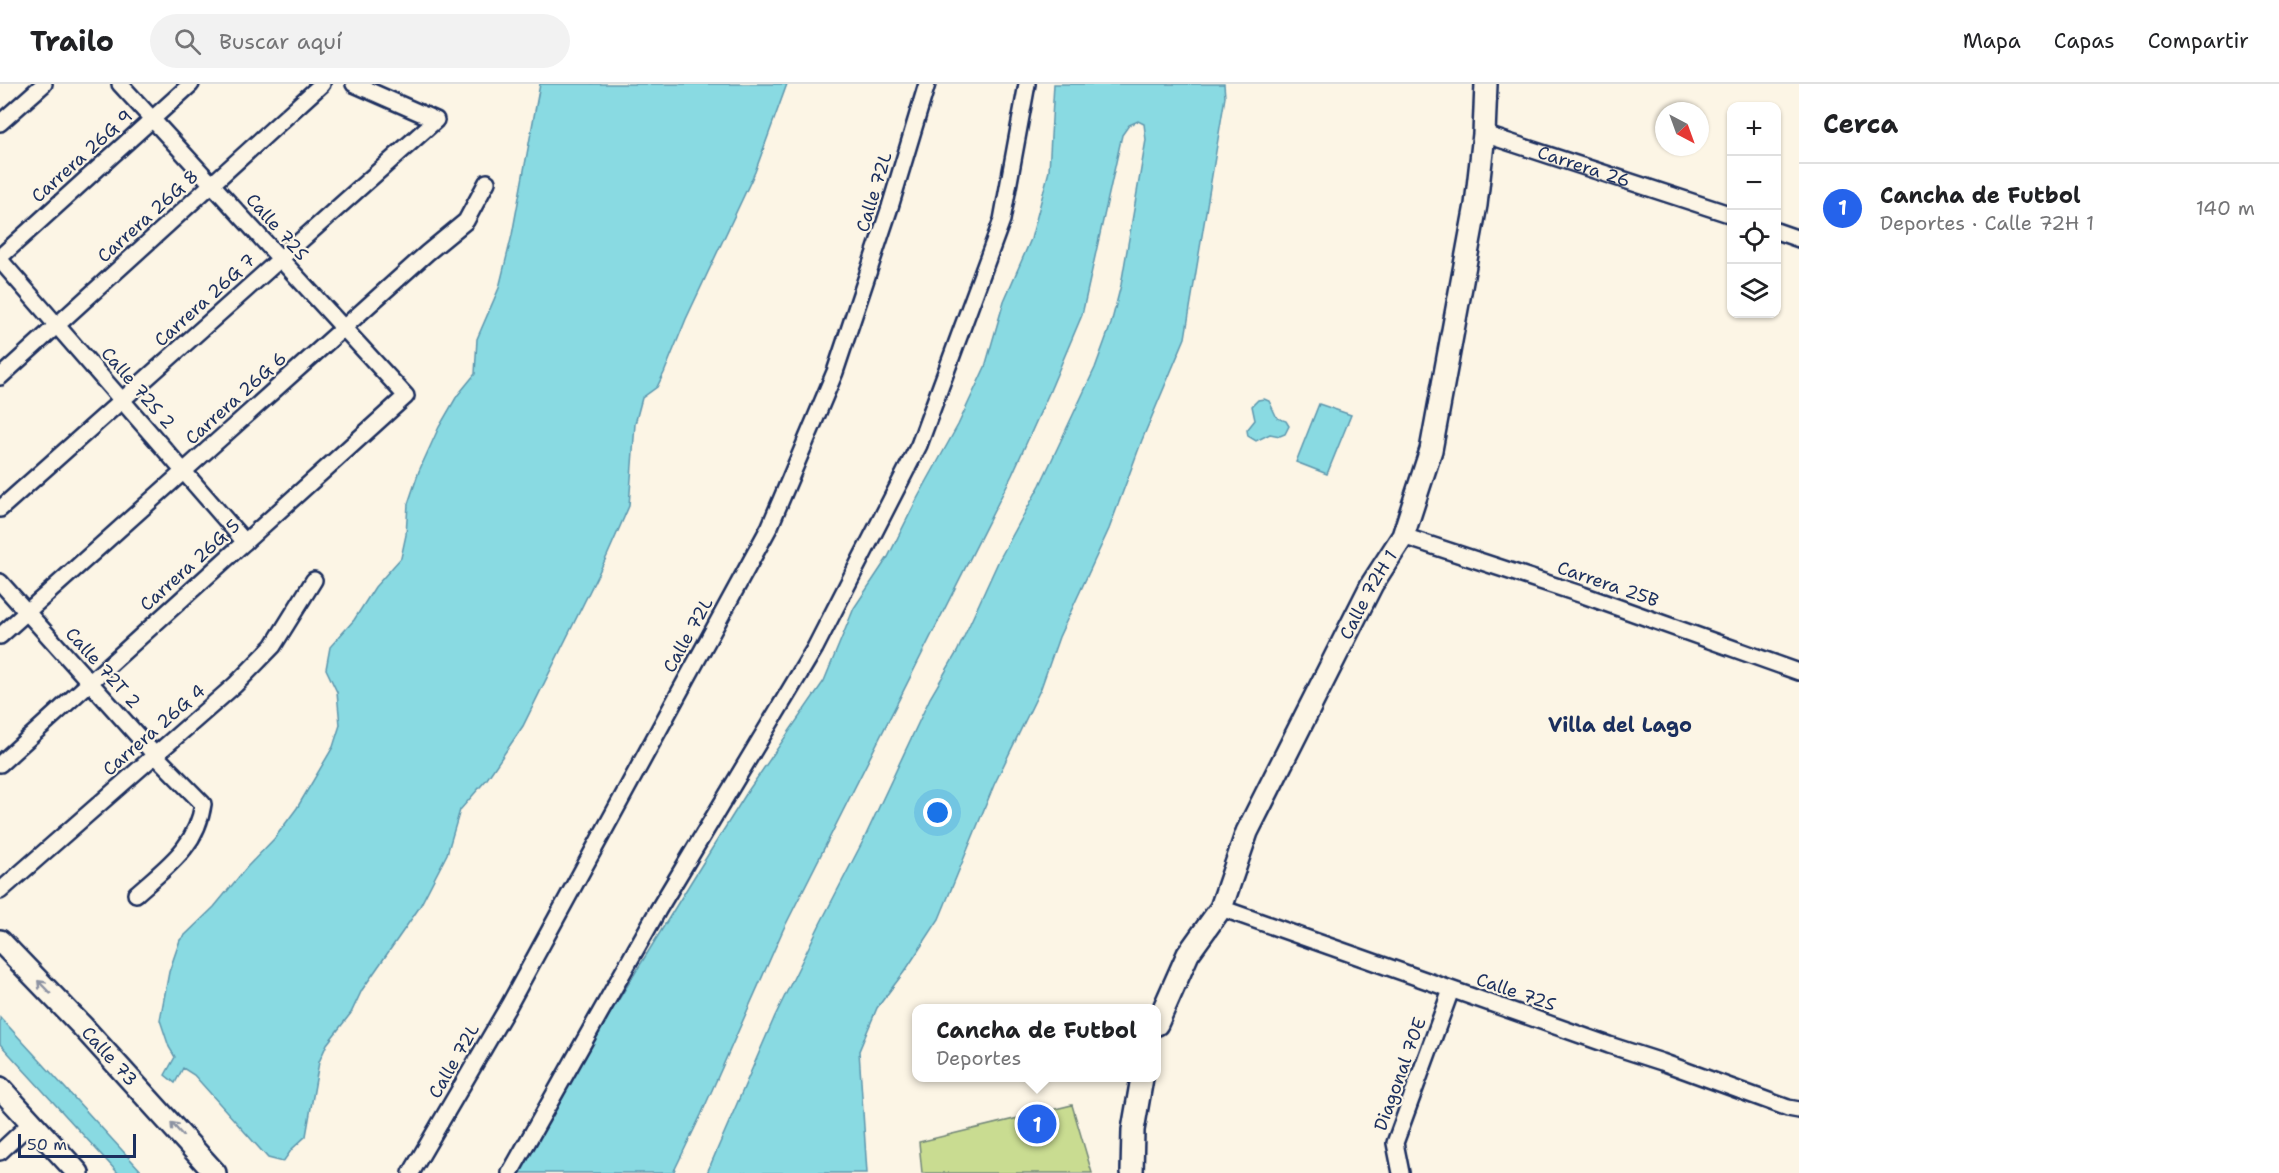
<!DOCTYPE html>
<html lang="es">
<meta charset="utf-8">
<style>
:root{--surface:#fff;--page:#f2f2f2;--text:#202124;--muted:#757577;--line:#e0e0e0;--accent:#2563eb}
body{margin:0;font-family:"Shantell Sans",sans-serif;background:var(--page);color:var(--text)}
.controls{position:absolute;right:18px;top:18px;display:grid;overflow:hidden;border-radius:12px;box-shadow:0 2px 4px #0004}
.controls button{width:54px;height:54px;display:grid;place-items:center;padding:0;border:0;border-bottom:2px solid var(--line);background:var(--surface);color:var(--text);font:30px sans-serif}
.compass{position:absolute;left:1655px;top:18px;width:54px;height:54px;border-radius:50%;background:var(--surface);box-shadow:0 2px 4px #0004;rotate:139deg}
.scale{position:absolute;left:18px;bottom:15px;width:118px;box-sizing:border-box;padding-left:6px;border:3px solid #1b2f5e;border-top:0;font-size:16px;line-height:21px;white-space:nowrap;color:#1b2f5e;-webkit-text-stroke:4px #fcf5e5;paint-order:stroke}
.you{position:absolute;left:938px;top:729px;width:21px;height:21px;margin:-15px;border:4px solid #fff;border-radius:50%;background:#1a73e8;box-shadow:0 0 0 9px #1a73e833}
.badge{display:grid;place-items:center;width:39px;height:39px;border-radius:50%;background:var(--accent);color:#fff;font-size:20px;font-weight:700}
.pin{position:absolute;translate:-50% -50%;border:3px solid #fff;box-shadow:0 2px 6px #0006}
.popup{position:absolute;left:912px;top:920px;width:249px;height:78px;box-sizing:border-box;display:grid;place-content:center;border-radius:12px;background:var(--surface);filter:drop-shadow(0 2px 4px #0005);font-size:20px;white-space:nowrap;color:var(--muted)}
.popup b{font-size:22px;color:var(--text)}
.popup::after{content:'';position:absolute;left:50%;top:100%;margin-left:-12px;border:12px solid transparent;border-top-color:var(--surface)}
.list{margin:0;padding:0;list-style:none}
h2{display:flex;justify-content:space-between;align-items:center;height:78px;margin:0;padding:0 24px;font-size:26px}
h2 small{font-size:20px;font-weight:400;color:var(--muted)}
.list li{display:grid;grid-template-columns:39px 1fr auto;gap:18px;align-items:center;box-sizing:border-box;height:90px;padding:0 24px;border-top:2px solid var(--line)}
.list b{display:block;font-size:22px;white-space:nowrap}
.list p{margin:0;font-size:20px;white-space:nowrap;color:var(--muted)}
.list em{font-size:20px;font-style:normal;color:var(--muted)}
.icon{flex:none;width:33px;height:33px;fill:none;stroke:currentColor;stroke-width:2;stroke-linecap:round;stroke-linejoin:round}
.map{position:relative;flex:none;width:1799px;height:1089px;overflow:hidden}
header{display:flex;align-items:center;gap:36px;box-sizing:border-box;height:84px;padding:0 30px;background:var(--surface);border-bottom:2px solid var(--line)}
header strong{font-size:28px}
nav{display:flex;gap:33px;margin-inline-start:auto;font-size:21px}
.search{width:420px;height:54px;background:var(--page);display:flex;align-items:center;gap:15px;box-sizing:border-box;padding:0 21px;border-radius:33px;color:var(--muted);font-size:22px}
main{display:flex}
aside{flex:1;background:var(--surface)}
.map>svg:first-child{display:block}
</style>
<header>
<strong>Trailo</strong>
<div class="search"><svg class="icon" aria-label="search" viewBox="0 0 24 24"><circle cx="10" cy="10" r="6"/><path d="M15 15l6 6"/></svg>Buscar aquí</div>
<nav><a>Mapa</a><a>Capas</a><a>Compartir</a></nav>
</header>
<main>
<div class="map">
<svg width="1799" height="1089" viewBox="0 0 1799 1089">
<rect width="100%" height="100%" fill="#fcf5e5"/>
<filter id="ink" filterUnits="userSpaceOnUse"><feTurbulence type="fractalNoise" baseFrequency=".0167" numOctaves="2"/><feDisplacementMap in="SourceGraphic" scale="12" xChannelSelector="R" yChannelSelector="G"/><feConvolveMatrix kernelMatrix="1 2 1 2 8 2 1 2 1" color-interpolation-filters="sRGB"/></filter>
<g filter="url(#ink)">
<path fill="#c9dc91" stroke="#728678" stroke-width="1.5" d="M1072,1021L1092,1089H922L919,1058Z"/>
<path fill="#89dae2" stroke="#5d96ad" stroke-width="1.5" d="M540,0H787L755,88L686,235L664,289L657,303L642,314L635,340L629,422L607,472L523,642L487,695L460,726L447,770L419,824L362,906L351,929L327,960L319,978L306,1052L292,1065L283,1078L268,1074L194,991L183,984L175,999L165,991L175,973L169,963L160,936L169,888L180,856L214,823L247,783L274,755L297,724L333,663L340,641L337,608L326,585L330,563L354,536L375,503L401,474L406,451L408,420L419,387L439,343L457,312L475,290L477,255L499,204L512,151Z
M1054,0H1224L1225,13L1185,254L1142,356L1109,445L1059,553L1041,604L994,701L939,835L907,884L877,924L859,967L867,1089H707L775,932L821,838L864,755L930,614L957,568L999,476L1040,401L1095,284L1111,240L1121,201L1146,56L1144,40L1138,37L1129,41L1122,51L1082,231L1049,309L1012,391L783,846L701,1031L673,1089H520L562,1008L691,798L748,707L824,597L854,524L888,473L918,413L958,341L985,283L1004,217L1031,155L1049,87Z
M1264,315L1269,317L1277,334L1286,337L1289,342L1285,350L1280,352L1270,350L1256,357L1248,352L1247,346L1255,336L1252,322L1258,316Z
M1319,320L1351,331L1327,390L1296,378Z
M0,933L143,1089H118L0,960Z"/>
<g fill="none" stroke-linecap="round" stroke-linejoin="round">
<g stroke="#1b2f5e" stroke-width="20">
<g id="street">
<path d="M0,39L44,0"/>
<path id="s1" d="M1484,50L1732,131"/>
<path d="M1776,147L1799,155"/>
<path d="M0,173L191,0"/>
<path d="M0,176L245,458"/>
<path d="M0,293L322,0"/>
<path d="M0,425L436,36L354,0"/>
<path d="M1403,452L1583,511L1799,588"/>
<path d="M0,498L154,670L203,720C197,763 166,783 136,810"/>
<path d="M0,552L427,169L466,137L487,98"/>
<path d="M0,680L406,312L120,0"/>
<path d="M0,807L235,601L273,562L314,496"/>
<path d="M1221,824L1609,961L1662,978L1788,1024L1799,1026"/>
<path d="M0,1068L32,1038"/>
<path d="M411,1089L509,921L770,442L835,288L890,123L927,0"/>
<path d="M510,1089L658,826L815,564L919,361L1002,136L1027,0"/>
<path d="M1401,1089L1395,1059L1451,906"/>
</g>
</g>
<g stroke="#1b2f5e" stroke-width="26">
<g id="secondary">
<path id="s2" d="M0,857L82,942L215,1089"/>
<path id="s3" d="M1157,940L1188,870L1221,824L1247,748L1372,500L1403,452L1431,366L1476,121L1484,50L1486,0"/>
<path d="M0,1004L78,1089"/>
<path d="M1132,1089L1133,1046L1142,994"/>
</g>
</g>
<use href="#street" stroke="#fcf5e5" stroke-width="15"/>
<use href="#secondary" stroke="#fcf5e5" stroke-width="21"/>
</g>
<defs><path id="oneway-shaft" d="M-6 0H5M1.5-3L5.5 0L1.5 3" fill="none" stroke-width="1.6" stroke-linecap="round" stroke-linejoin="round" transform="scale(1.5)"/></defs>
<g stroke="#8c92a2">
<use href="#oneway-shaft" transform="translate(44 903) rotate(-134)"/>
<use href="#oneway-shaft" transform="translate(177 1045) rotate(-132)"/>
</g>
</g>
<g text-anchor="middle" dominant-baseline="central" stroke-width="4.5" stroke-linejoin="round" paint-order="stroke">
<g font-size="18" fill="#1b2f5e" stroke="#fcf5e5">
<text transform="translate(82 72) rotate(-42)">Carrera 26G 9</text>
<text stroke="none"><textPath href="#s1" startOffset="105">Carrera 26</textPath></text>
<text transform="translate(874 108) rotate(-73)">Calle 72L</text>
<text transform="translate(148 132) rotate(-42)">Carrera 26G 8</text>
<text transform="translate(277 143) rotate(48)">Calle 72S</text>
<text transform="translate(205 216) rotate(-42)">Carrera 26G 7</text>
<text transform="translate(138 304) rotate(49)">Calle 72S 2</text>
<text transform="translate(236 314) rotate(-42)">Carrera 26G 6</text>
<text transform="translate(190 481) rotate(-42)">Carrera 26G 5</text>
<text transform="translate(1608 500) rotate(19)">Carrera 25B</text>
<text stroke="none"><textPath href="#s3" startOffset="480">Calle 72H 1</textPath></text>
<text transform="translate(688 551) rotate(-61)">Calle 72L</text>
<text transform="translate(103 584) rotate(48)">Calle 72T 2</text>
<text transform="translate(154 646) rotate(-41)">Carrera 26G 4</text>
<text transform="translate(1516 908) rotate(19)">Calle 72S</text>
<text stroke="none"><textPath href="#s2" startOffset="159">Calle 73</textPath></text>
<text transform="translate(454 977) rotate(-60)">Calle 72L</text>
<text transform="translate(1400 990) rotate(-70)">Diagonal 70E</text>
</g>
<g font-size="20" font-weight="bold" fill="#1b2f5e" stroke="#fcf5e5">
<text x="1620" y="641">Villa del Lago</text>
</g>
</g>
</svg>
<div class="controls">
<button>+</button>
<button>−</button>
<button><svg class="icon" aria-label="locate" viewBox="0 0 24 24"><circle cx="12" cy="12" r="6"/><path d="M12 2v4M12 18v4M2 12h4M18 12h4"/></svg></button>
<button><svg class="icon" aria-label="layers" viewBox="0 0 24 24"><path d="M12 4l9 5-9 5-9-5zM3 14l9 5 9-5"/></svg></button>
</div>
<svg class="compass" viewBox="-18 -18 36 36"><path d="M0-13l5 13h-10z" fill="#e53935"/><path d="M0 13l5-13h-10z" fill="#757577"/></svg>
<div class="scale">50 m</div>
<div class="you"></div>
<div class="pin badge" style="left:1037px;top:1040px">1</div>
<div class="popup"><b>Cancha de Futbol</b>Deportes</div>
</div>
<aside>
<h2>Cerca<small></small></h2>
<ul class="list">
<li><span class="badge">1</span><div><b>Cancha de Futbol</b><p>Deportes · Calle 72H 1</p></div><em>140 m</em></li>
</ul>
</aside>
</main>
